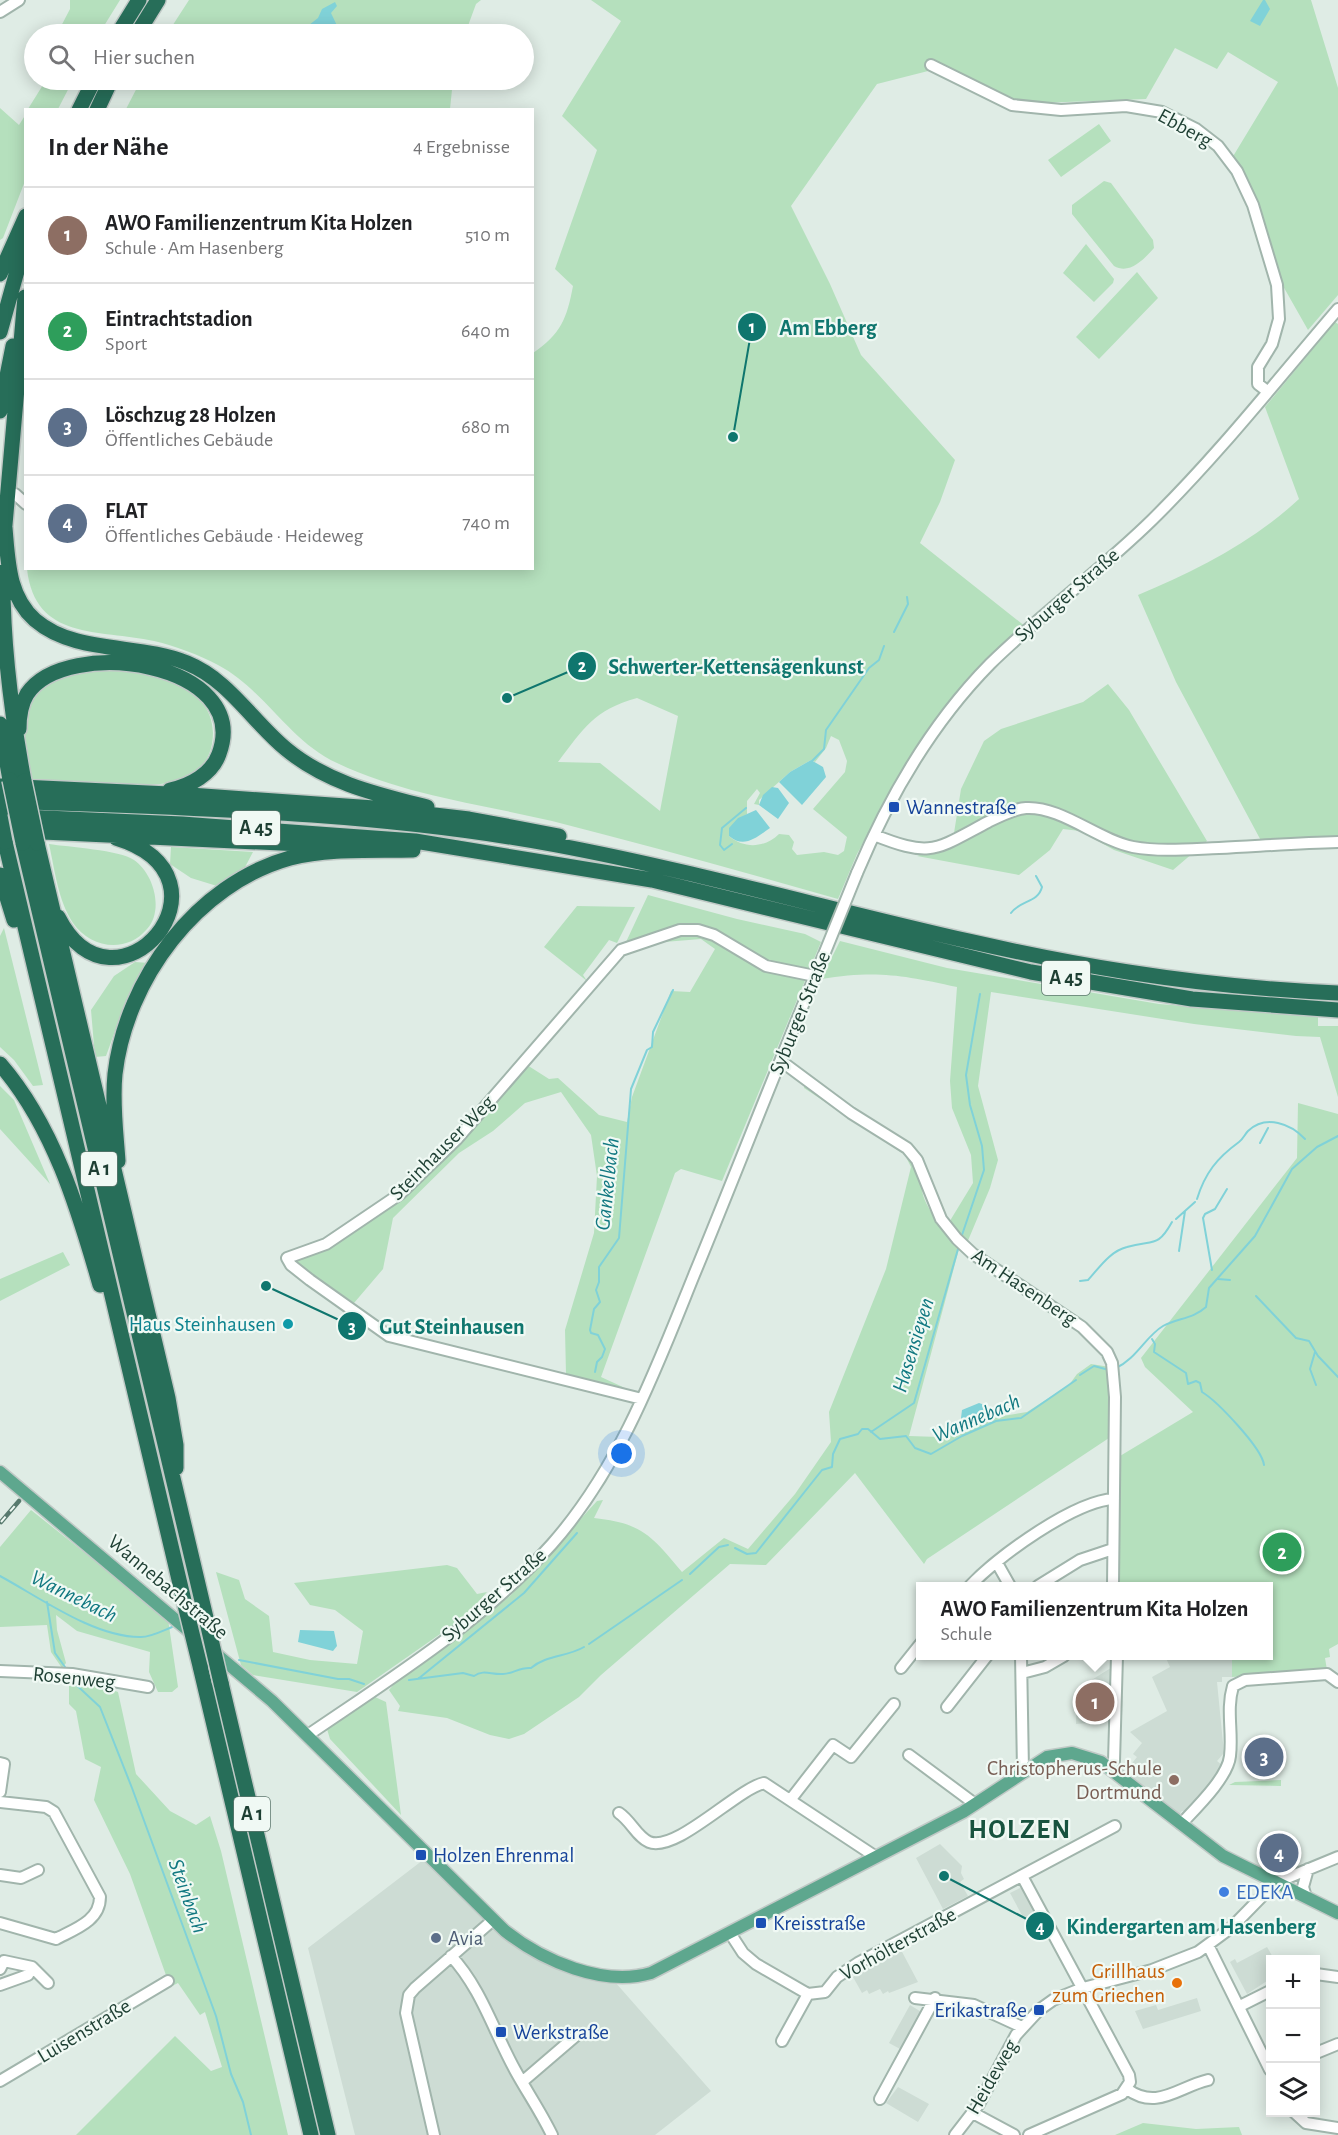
<!DOCTYPE html>
<html lang="de">
<meta charset="utf-8">
<style>
:root{--surface:#fff;--page:#f6f6f6;--text:#202124;--muted:#757577;--line:#e0e0e0;--accent:#0f766e}
body{margin:0;font-family:"Alegreya Sans",sans-serif;background:var(--page);color:var(--text)}
.controls{position:absolute;right:18px;bottom:18px;display:grid;overflow:hidden;border-radius:0px;box-shadow:0 3px 15px #0003}
.controls button{width:54px;height:54px;display:grid;place-items:center;padding:0;border:0;border-bottom:2px solid var(--line);background:var(--surface);color:var(--text);font:30px sans-serif}
.you{position:absolute;left:622px;top:1454px;width:21px;height:21px;margin:-15px;border:4px solid #fff;border-radius:50%;background:#1a73e8;box-shadow:0 0 0 9px #1a73e833}
.badge{display:grid;place-items:center;width:39px;height:39px;border-radius:50%;background:var(--accent);color:#fff;font-size:20px;font-weight:700}
.pin{position:absolute;translate:-50% -50%;border:3px solid #fff;box-shadow:0 2px 6px #0006}
.popup{position:absolute;left:916px;top:1582px;width:357px;height:78px;box-sizing:border-box;display:grid;place-content:center;border-radius:0px;background:var(--surface);filter:drop-shadow(0 2px 4px #0005);font-size:20px;white-space:nowrap;color:var(--muted)}
.popup b{font-size:22px;color:var(--text)}
.popup::after{content:'';position:absolute;left:50%;top:100%;margin-left:-12px;border:12px solid transparent;border-top-color:var(--surface)}
.list{margin:0;padding:0;list-style:none}
h2{display:flex;justify-content:space-between;align-items:center;height:78px;margin:0;padding:0 24px;font-size:26px}
h2 small{font-size:20px;font-weight:400;color:var(--muted)}
.list li{display:grid;grid-template-columns:39px 1fr auto;gap:18px;align-items:center;box-sizing:border-box;height:96px;padding:0 24px;border-top:2px solid var(--line)}
.list b{display:block;font-size:22px;white-space:nowrap}
.list p{margin:0;font-size:20px;white-space:nowrap;color:var(--muted)}
.list em{font-size:20px;font-style:normal;color:var(--muted)}
.icon{flex:none;width:33px;height:33px;fill:none;stroke:currentColor;stroke-width:2;stroke-linecap:round;stroke-linejoin:round}
.map{position:relative;flex:none;width:1338px;height:2135px;overflow:hidden}
.search{position:absolute;background:var(--surface);box-shadow:0 3px 15px #0003;left:24px;top:24px;width:510px;height:66px;display:flex;align-items:center;gap:15px;box-sizing:border-box;padding:0 21px;border-radius:33px;color:var(--muted);font-size:22px}
.panel{position:absolute;background:var(--surface);box-shadow:0 3px 15px #0003;left:24px;top:108px;width:510px;height:462px;border-radius:0px}
.map>svg:first-child{display:block}
</style>
<div class="map">
<svg width="1338" height="2135" viewBox="0 0 1338 2135">
<rect width="100%" height="100%" fill="#dfece5"/>
<path fill="#cddcd4" d="M1165,1656L1232,1658V1677H1222V1682H1217L1224,1753L1217,1761L1223,1766L1187,1812L1182,1811L1179,1815L1125,1772L1137,1757L1133,1754L1142,1743L1130,1732L1167,1711L1152,1677L1170,1667Z
M1114,1666L1113,1716H1100V1722L1076,1724L1077,1689Z
M940,1844L962,1866L961,1873L964,1879L960,1882L968,1896L943,1909L916,1858Z
M423,1860L482,1918L522,1952L554,1967L615,1982L711,2091L655,2135H355L308,1948Z
M1022,1887L1043,1926L1031,1932L1010,1893Z
M1267,1947L1274,1959L1270,1960V1979L1247,1994L1230,1962L1235,1959L1237,1963Z
M900,1948L918,1982L889,1993L888,1991L883,1994L880,1989L869,1994L867,1990L862,1993L853,1977L869,1968L868,1965Z
M1197,1998L1201,2011L1143,2029L1135,2011L1156,2005L1158,2010Z
M910,2005L923,2013L902,2050L889,2043Z
M898,2087L929,2104L918,2122L886,2103Z"/>
<path fill="#b5e0bd" fill-rule="evenodd" d="M70,0H120L99,34H57L70,9Z
M189,0H481L476,4L465,34H167Z
M591,0H1311L1338,88V295L1308,330L1283,286L1258,207L1232,158L1278,82L1228,52L1217,69L1175,48L1146,99L1039,103L1000,97L932,70L877,84L791,206L830,284L861,355L955,460L940,502L920,543L1026,627L964,691L889,796L857,854L838,899C743,872 647,845 552,821C480,804 404,795 337,763C289,741 264,689 218,665C199,655 176,646 154,641C99,629 35,641 27,569L532,568L533,353C561,334 567,318 573,286L555,269L597,150L562,116L621,21ZM637,698L678,716L660,811L600,763L558,762C584,728 594,710 637,698ZM831,736L839,740L847,761L845,772L813,809L847,837L844,851L838,855L824,852L797,855L792,849L794,842L789,835L779,834C765,848 744,849 729,836L738,819L747,814V801L757,789L760,793L754,804L759,805V800L790,772L811,760L815,762L826,748Z
M46,80H73L58,109H28Z
M141,80H453L450,109H126Z
M0,108L19,125L26,114L25,181L3,238L0,240Z
M1099,124L1111,141L1061,177L1048,160Z
M1104,181L1111,183L1153,240L1154,248C1144,259 1130,275 1114,266L1072,214V205Z
M1086,244L1114,279L1113,283L1094,302L1063,273Z
M1137,272L1158,298L1099,359L1076,337Z
M1335,322L1338,324V845L1266,850L1176,682L1138,595C1195,571 1253,542 1299,499L1265,407Z
M94,670C138,670 223,680 212,744C210,756 201,772 190,777C161,792 67,782 31,781C20,743 18,693 62,676C71,672 84,672 94,670Z
M1108,684L1129,710L1207,841L1173,870L1114,850L1080,831L1063,829L1050,850L1019,875L917,856L960,841L954,833L961,789L984,741L1001,729L1083,702Z
M49,844C68,847 120,850 134,860C154,874 164,910 147,929C126,954 90,948 73,923C58,900 55,871 49,844Z
M171,847L253,852L244,869L217,886L191,878L170,864Z
M648,895L737,919L805,934L821,942L722,1181L681,1169L675,1173L601,1377L625,1388L610,1387L566,1374L565,1330L594,1233L597,1176L591,1135L561,1092L525,1103L493,1131L459,1153L393,1218L383,1269L354,1303L294,1261L364,1226L398,1199L527,1065L549,1079L558,1078L599,1115L627,1122L632,1097L671,991L690,992L715,949L701,939L664,942L638,940L626,942Z
M577,906L635,907L617,943L609,940L583,975L587,981L544,947Z
M4,928L43,1085L33,1086L14,1060L0,1047V936Z
M840,941L947,968L1159,1004L1318,1017V1026H1338V1097L1320,1037L1296,1036L1194,1024L991,992L978,1086L998,1160L990,1188L967,1243L948,1224L973,1183L971,1155L952,1108L950,1081L957,987C903,975 876,970 821,979Z
M135,962L149,963L127,998L106,1056L95,1057L91,1010L114,976Z
M805,1074L912,1146C930,1167 921,1167 922,1189C923,1207 948,1235 959,1249L909,1436L939,1437L997,1417L1027,1412L1069,1385L1077,1374L1091,1364L1110,1367L1112,1432L1120,1446V1456L1193,1412L1145,1367L1141,1358L1297,1158L1298,1103L1338,1114V1644L1329,1649L1330,1657L1325,1658L1327,1670L1232,1677V1656H1269V1586H1118V1448L1112,1436L927,1559L924,1564L855,1473L766,1565L730,1564L601,1675L579,1697L524,1734L509,1739L490,1735L447,1718L398,1711L400,1706L389,1690L402,1675L415,1670L510,1596L597,1501L603,1500L594,1518C642,1523 652,1536 682,1572L724,1538L748,1549L795,1494L831,1442L829,1412L886,1269L911,1167L905,1155L804,1088Z
M0,1086L14,1100L50,1184L0,1129Z
M63,1252L70,1265L0,1301V1279Z
M31,1510L168,1619L178,1687L172,1692H158L149,1672L150,1652L77,1631L56,1615L57,1630L66,1663L62,1668L51,1652L47,1625L0,1627V1547Z
M447,1565L457,1568L477,1594L487,1592L466,1616L357,1692L253,1675L241,1665L216,1572L239,1580L245,1599L269,1616L273,1652L310,1660L357,1664L363,1631L335,1610L310,1605L294,1583Z
M69,1675L118,1692L136,1774L170,1811L196,1825L210,1816L221,1851L288,2135H76L175,2036L211,2071L222,2067L205,2012L200,2015L178,1983L172,1986L167,1978L130,1874L94,1800L101,1767L85,1759L76,1711L69,1704Z
M375,1697L386,1702L401,1815L330,1739L327,1729Z
M1281,1780V1786L1229,1785L1235,1782Z
M1143,2123L1196,2129L1239,2127L1242,2135H1115Z"/>
<path fill="#80d2d8" d="M1263,0H1265L1270,9L1260,26L1250,21Z
M335,2L337,6L331,13L341,34H318L309,25L318,18L322,9Z
M811,760L823,767L826,777L802,805L779,782L790,772Z
M772,787L778,788L789,803L778,819L759,805L763,795Z
M756,810L770,828C757,837 744,849 729,836V828L738,818Z
M979,1403L985,1405L994,1415L979,1416L965,1422L961,1418L962,1410Z
M300,1630L334,1631L337,1646L333,1651L298,1642Z"/>
<g fill="none" stroke-linecap="round" stroke-linejoin="round">
<path stroke="#80d2d8" stroke-width="2" d="M894,632L908,604L907,597
M812,761L824,749L826,730L869,668L879,660L884,646
M732,844L724,850L720,845L722,828L746,808
M1011,913C1020,900 1038,903 1042,887L1036,876
M1260,1143L1268,1128
M1197,1199C1205,1173 1217,1158 1239,1142C1243,1139 1245,1134 1248,1131C1266,1114 1291,1124 1305,1139
M1176,1219L1195,1202
M962,1235L984,1170L982,1146L970,1105L966,1075L980,994
M1179,1251L1185,1211
M1212,1270L1203,1218L1205,1214L1215,1209L1227,1189
M1218,1279L1230,1280
M1080,1281L1088,1280C1099,1268 1110,1251 1127,1247C1153,1239 1157,1249 1172,1222
M1256,1296L1296,1338L1309,1341L1318,1356L1338,1377
M1152,1339L1155,1344L1154,1352L1186,1373L1188,1384L1196,1381L1200,1383L1202,1392C1217,1401 1262,1448 1264,1465
M1315,1352L1310,1369L1316,1385
M1116,1368C1136,1359 1146,1336 1163,1326C1177,1318 1193,1319 1206,1307L1209,1288L1255,1236L1292,1169L1317,1147L1338,1136
M595,1372L597,1362L602,1357L605,1349L598,1335L591,1333L590,1330L594,1309L600,1302L596,1290L599,1282V1267L619,1238L631,1089L647,1050L652,1047L653,1032L673,990
M1080,1375L1094,1366L1109,1370
M871,1432L914,1403L958,1249
M735,1548L747,1554L756,1553L822,1470L832,1467L833,1454L840,1439L858,1434L862,1429H868L880,1439L906,1436L915,1448L931,1454L962,1436L996,1421L1021,1418L1076,1380
M690,1574L719,1547L728,1545
M0,1576C39,1597 95,1638 141,1637C151,1637 162,1631 172,1627
M47,1602L55,1653L65,1667
M589,1644L682,1580
M239,1660L338,1679H349L364,1684
M418,1679L524,1593L577,1533
M71,1680L100,1707L132,1788L216,2016L231,2074L243,2102L251,2135
M409,1680L463,1673L474,1676C484,1669 491,1675 503,1674C513,1674 519,1667 531,1668C546,1655 567,1657 584,1647"/>
<g stroke="#a1b5ac" stroke-width="14">
<path id="minor" d="M0,12L19,0
M931,65L1012,105L1061,110L1126,106L1162,112L1196,129L1218,146L1237,171L1253,205L1277,285L1279,319L1272,344L1258,367V384L1267,391
M15,494L26,504
M874,835C932,858 935,850 988,822C1000,816 1013,809 1026,808C1061,806 1098,840 1133,847C1161,852 1191,849 1219,848C1259,846 1298,843 1338,842
M857,873C889,797 932,723 990,664C1042,613 1101,570 1152,520C1219,454 1277,380 1338,309
M781,1061L851,1113L907,1148L917,1160L941,1219L957,1239L973,1254L1082,1327L1107,1352L1112,1363L1115,1397L1113,1586
M642,1399L389,1336L310,1280L291,1265L287,1258L326,1244L400,1194L457,1139L621,950L680,930H698L714,935L766,966L815,976
M997,1563L1010,1586
M970,1586C997,1557 1074,1501 1114,1499
M1038,1586L1080,1560L1113,1549
M1021,1656L1023,1770
M901,1668L921,1643
M0,1671L72,1674L148,1687
M1022,1673L1045,1667L1064,1656
M947,1707L987,1656
M308,1735C393,1677 483,1621 552,1544C620,1467 656,1369 694,1275C738,1168 780,1059 825,952
M909,1755L975,1804
M0,1763L4,1764L0,1792
M1109,1767L1114,1761L1117,1656
M791,1799L833,1745L851,1757L894,1704
M0,1802L46,1807L54,1812L100,1897C100,1921 75,1929 56,1939L0,1923
M619,1813C631,1821 637,1837 649,1842C676,1853 737,1789 764,1783L876,1857
M1181,1824C1196,1808 1228,1777 1230,1756C1233,1732 1226,1710 1233,1686L1245,1680L1327,1674L1338,1682
M0,1875L21,1878L38,1870
M1022,1876L1129,2075L1130,2082L1122,2094L1029,2135
M1306,1897L1303,1887L1308,1869
M730,1933L743,1953L756,1964L808,1994L825,1992L837,1977L858,1963L1115,1826
M1208,1945L1270,2070
M451,1956C481,1988 494,2032 515,2070C527,2092 541,2112 552,2135
M32,1967L48,1983
M0,1969L4,1961L32,1967L28,1975L0,1985
M1316,1974L1338,1977
M915,1998L974,2005L1022,2027
M1240,2006L1270,1991
M782,2041L808,1994
M1316,2053L1338,2044
M0,2081L168,1981
M522,2082L578,2034
M1127,2089C1157,2111 1178,2087 1208,2080
M880,2099L935,1998
M1294,2112L1306,2123L1338,2128
M973,2113L1014,2135
M434,2135L406,2013L409,1995L415,1988L493,1920
M955,2135L979,2104L1016,2035L1039,2010L1053,2000L1083,1988L1152,1970L1198,1952L1232,1927L1275,1883L1338,1857"/>
</g>
<g stroke="#c0c9c6" stroke-width="15">
<path id="major" d="M0,1472L272,1701L505,1931C543,1961 603,1987 651,1973L963,1812L1047,1757L1072,1753L1101,1762L1223,1856L1338,1913"/>
</g>
<g stroke="#c0c9c6" stroke-width="18">
<path id="highway" d="M118,34L139,0
M137,34L158,0
M79,110L94,80
M97,110L111,80
M0,274L26,216
M0,332L26,239
M0,411L13,346
M5,528C8,561 8,596 35,620C76,655 139,643 187,663C229,680 252,721 286,749C327,783 376,794 427,807
M4,536L25,297
M3,572C2,643 11,711 24,781
M0,724L10,780
M19,729C19,717 21,704 27,694C66,635 253,662 219,754C212,774 190,786 170,790
M0,786L190,795L374,808L469,819L559,836
M0,801C185,808 374,811 556,845C748,881 935,942 1128,972C1198,983 1268,990 1338,993
M0,816L182,824L415,841L652,880L1031,972L1192,999L1338,1010
M0,830L364,847
M5,842L185,1605
M23,843L207,1622
M37,843L168,1398L176,1445V1468
M0,875L14,920
M58,917C115,1029 246,878 116,838
M0,1064C53,1125 78,1208 100,1285
M118,1161C116,1132 112,1103 115,1074C126,979 197,884 290,858C329,848 373,851 413,850
M200,1666L311,2135
M221,1683L328,2135"/>
</g>
<use href="#minor" stroke="#fff" stroke-width="10"/>
<use href="#major" stroke="#5ea78e" stroke-width="12"/>
<use href="#highway" stroke="#276e59" stroke-width="15"/>
<g stroke="#587a6e" stroke-width="4.5">
<path id="rail" d="M1,1522L19,1501"/>
</g>
<use href="#rail" stroke="#f0f9f4" stroke-width="2" stroke-dasharray="7" stroke-linecap="butt"/>
<g stroke="#a1b5ac" stroke-width="14" stroke-linecap="butt">
<path id="minor-bridge" d="M825,952L857,873"/>
</g>
<g stroke="#c0c9c6" stroke-width="18" stroke-linecap="butt">
<path id="highway-bridge" d="M10,780L23,843
M24,781L37,843
M0,816L5,842
M185,1605L200,1666
M207,1622L221,1683"/>
</g>
<use href="#minor-bridge" stroke="#fff" stroke-width="10"/>
<use href="#highway-bridge" stroke="#276e59" stroke-width="15"/>
</g>
<g fill="#1a4fb4" stroke="#f0f9f4" stroke-width="2">
<rect x="888" y="801" width="12" height="12" rx="3"/>
<rect x="415" y="1849" width="12" height="12" rx="3"/>
<rect x="755" y="1917" width="12" height="12" rx="3"/>
<rect x="1033" y="2004" width="12" height="12" rx="3"/>
<rect x="495" y="2026" width="12" height="12" rx="3"/>
</g>
<circle fill="#0f9aa8" stroke="#f0f9f4" stroke-width="2" cx="288" cy="1324" r="6"/>
<circle fill="#8d6e63" stroke="#f0f9f4" stroke-width="2" cx="1174" cy="1780" r="6"/>
<circle fill="#3f7fe0" stroke="#f0f9f4" stroke-width="2" cx="1224" cy="1892" r="6"/>
<circle fill="#5c6f8a" stroke="#f0f9f4" stroke-width="2" cx="436" cy="1938" r="6"/>
<circle fill="#e8710a" stroke="#f0f9f4" stroke-width="2" cx="1177" cy="1983" r="6"/>
<g text-anchor="middle" dominant-baseline="central" stroke-width="4.5" stroke-linejoin="round" paint-order="stroke">
<g fill="#f0f9f4" stroke="#5d776d" stroke-width="1.5">
<rect x="232" y="811" width="48" height="34" rx="4.5"/>
<rect x="1042" y="961" width="48" height="34" rx="4.5"/>
<rect x="81" y="1152" width="36" height="34" rx="4.5"/>
<rect x="234" y="1797" width="36" height="34" rx="4.5"/>
</g>
<g font-size="20" font-weight="bold" fill="#1e3f33">
<text x="256" y="828">A 45</text>
<text x="1066" y="978">A 45</text>
<text x="99" y="1169">A 1</text>
<text x="252" y="1814">A 1</text>
</g>
<g font-size="21" fill="#1e3f33" stroke="#f0f9f4">
<text transform="translate(1185 128) rotate(29)">Ebberg</text>
<text transform="translate(1067 595) rotate(-41)">Syburger Straße</text>
<text transform="translate(800 1013) rotate(-68)">Syburger Straße</text>
<text transform="translate(442 1148) rotate(-45)">Steinhauser Weg</text>
<text transform="translate(1024 1287) rotate(34)">Am Hasenberg</text>
<text transform="translate(168 1587) rotate(40)">Wannebachstraße</text>
<text transform="translate(494 1595) rotate(-41)">Syburger Straße</text>
<text transform="translate(74 1678) rotate(6)">Rosenweg</text>
<text transform="translate(898 1944) rotate(-29)">Vorhölterstraße</text>
<text transform="translate(84 2031) rotate(-31)">Luisenstraße</text>
<text transform="translate(992 2077) rotate(-60)">Heideweg</text>
</g>
<g font-size="21" fill="#164399" stroke="#f0f9f4" text-anchor="start">
<text x="906" y="807">Wannestraße</text>
<text x="433" y="1855">Holzen Ehrenmal</text>
<text x="773" y="1923">Kreisstraße</text>
<text x="1027" y="2010" text-anchor="end">Erikastraße</text>
<text x="513" y="2032">Werkstraße</text>
</g>
<g font-size="21" fill="#0d838f" stroke="#f0f9f4" text-anchor="end">
<text x="276" y="1324">Haus Steinhausen</text>
</g>
<g font-size="21" fill="#785e54" stroke="#f0f9f4" text-anchor="end">
<text x="1162" y="1768">Christopherus-Schule<tspan x="1162" dy="24">Dortmund</tspan></text>
</g>
<g font-size="21" fill="#366cbe" stroke="#f0f9f4" text-anchor="start">
<text x="1236" y="1892">EDEKA</text>
</g>
<g font-size="21" fill="#4e5e75" stroke="#f0f9f4" text-anchor="start">
<text x="448" y="1938">Avia</text>
</g>
<g font-size="21" fill="#c56008" stroke="#f0f9f4" text-anchor="end">
<text x="1165" y="1971">Grillhaus<tspan x="1165" dy="24">zum Griechen</tspan></text>
</g>
<g font-size="22" font-style="italic" fill="#117881" stroke="#f0f9f4">
<text transform="translate(607 1184) rotate(-84)">Gankelbach</text>
<text transform="translate(913 1345) rotate(-73)">Hasensiepen</text>
<text transform="translate(976 1418) rotate(-23)">Wannebach</text>
<text transform="translate(74 1596) rotate(26)">Wannebach</text>
<text transform="translate(188 1896) rotate(70)">Steinbach</text>
</g>
<g font-size="27" font-weight="bold" letter-spacing="1.5" fill="#18533f" stroke="#f0f9f4">
<text x="1020" y="1829">HOLZEN</text>
</g>
</g>
<path fill="none" stroke="#0f766e" stroke-width="2" d="M733 437L752 327M507 698L582 666M266 1286L352 1326M944 1876L1040 1926"/>
<g fill="#0f766e" stroke="#f0f9f4" stroke-width="2">
<circle cx="733" cy="437" r="6"/>
<circle cx="507" cy="698" r="6"/>
<circle cx="266" cy="1286" r="6"/>
<circle cx="944" cy="1876" r="6"/>
<circle cx="752" cy="327" r="15"/>
<circle cx="582" cy="666" r="15"/>
<circle cx="352" cy="1326" r="15"/>
<circle cx="1040" cy="1926" r="15"/>
</g>
<g font-size="18" text-anchor="middle" font-weight="bold" fill="#fff">
<text x="752" y="333">1</text>
<text x="582" y="672">2</text>
<text x="352" y="1333">3</text>
<text x="1040" y="1933">4</text>
</g>
<g font-size="22" text-anchor="middle" font-weight="bold" fill="#0f766e" stroke="#f0f9f4" stroke-width="4.5" stroke-linejoin="round" paint-order="stroke">
<text x="828" y="335">Am Ebberg</text>
<text x="736" y="674">Schwerter-Kettensägenkunst</text>
<text x="452" y="1334">Gut Steinhausen</text>
<text x="1191" y="1934">Kindergarten am Hasenberg</text>
</g>
</svg>
<div class="controls">
<button>+</button>
<button>−</button>
<button><svg class="icon" aria-label="layers" viewBox="0 0 24 24"><path d="M12 4l9 5-9 5-9-5zM3 14l9 5 9-5"/></svg></button>
</div>
<div class="you"></div>
<div class="pin badge" style="left:1095px;top:1702px;background:#8d6e63">1</div>
<div class="popup"><b>AWO Familienzentrum Kita Holzen</b>Schule</div>
<div class="pin badge" style="left:1282px;top:1552px;background:#2e9e5b">2</div>
<div class="pin badge" style="left:1264px;top:1757px;background:#5c6f8a">3</div>
<div class="pin badge" style="left:1279px;top:1853px;background:#5c6f8a">4</div>
<div class="search"><svg class="icon" aria-label="search" viewBox="0 0 24 24"><circle cx="10" cy="10" r="6"/><path d="M15 15l6 6"/></svg>Hier suchen</div>
<section class="panel">
<h2>In der Nähe<small>4 Ergebnisse</small></h2>
<ul class="list">
<li><span class="badge" style="background:#8d6e63">1</span><div><b>AWO Familienzentrum Kita Holzen</b><p>Schule · Am Hasenberg</p></div><em>510 m</em></li>
<li><span class="badge" style="background:#2e9e5b">2</span><div><b>Eintrachtstadion</b><p>Sport</p></div><em>640 m</em></li>
<li><span class="badge" style="background:#5c6f8a">3</span><div><b>Löschzug 28 Holzen</b><p>Öffentliches Gebäude</p></div><em>680 m</em></li>
<li><span class="badge" style="background:#5c6f8a">4</span><div><b>FLAT</b><p>Öffentliches Gebäude · Heideweg</p></div><em>740 m</em></li>
</ul>
</section>
</div>
